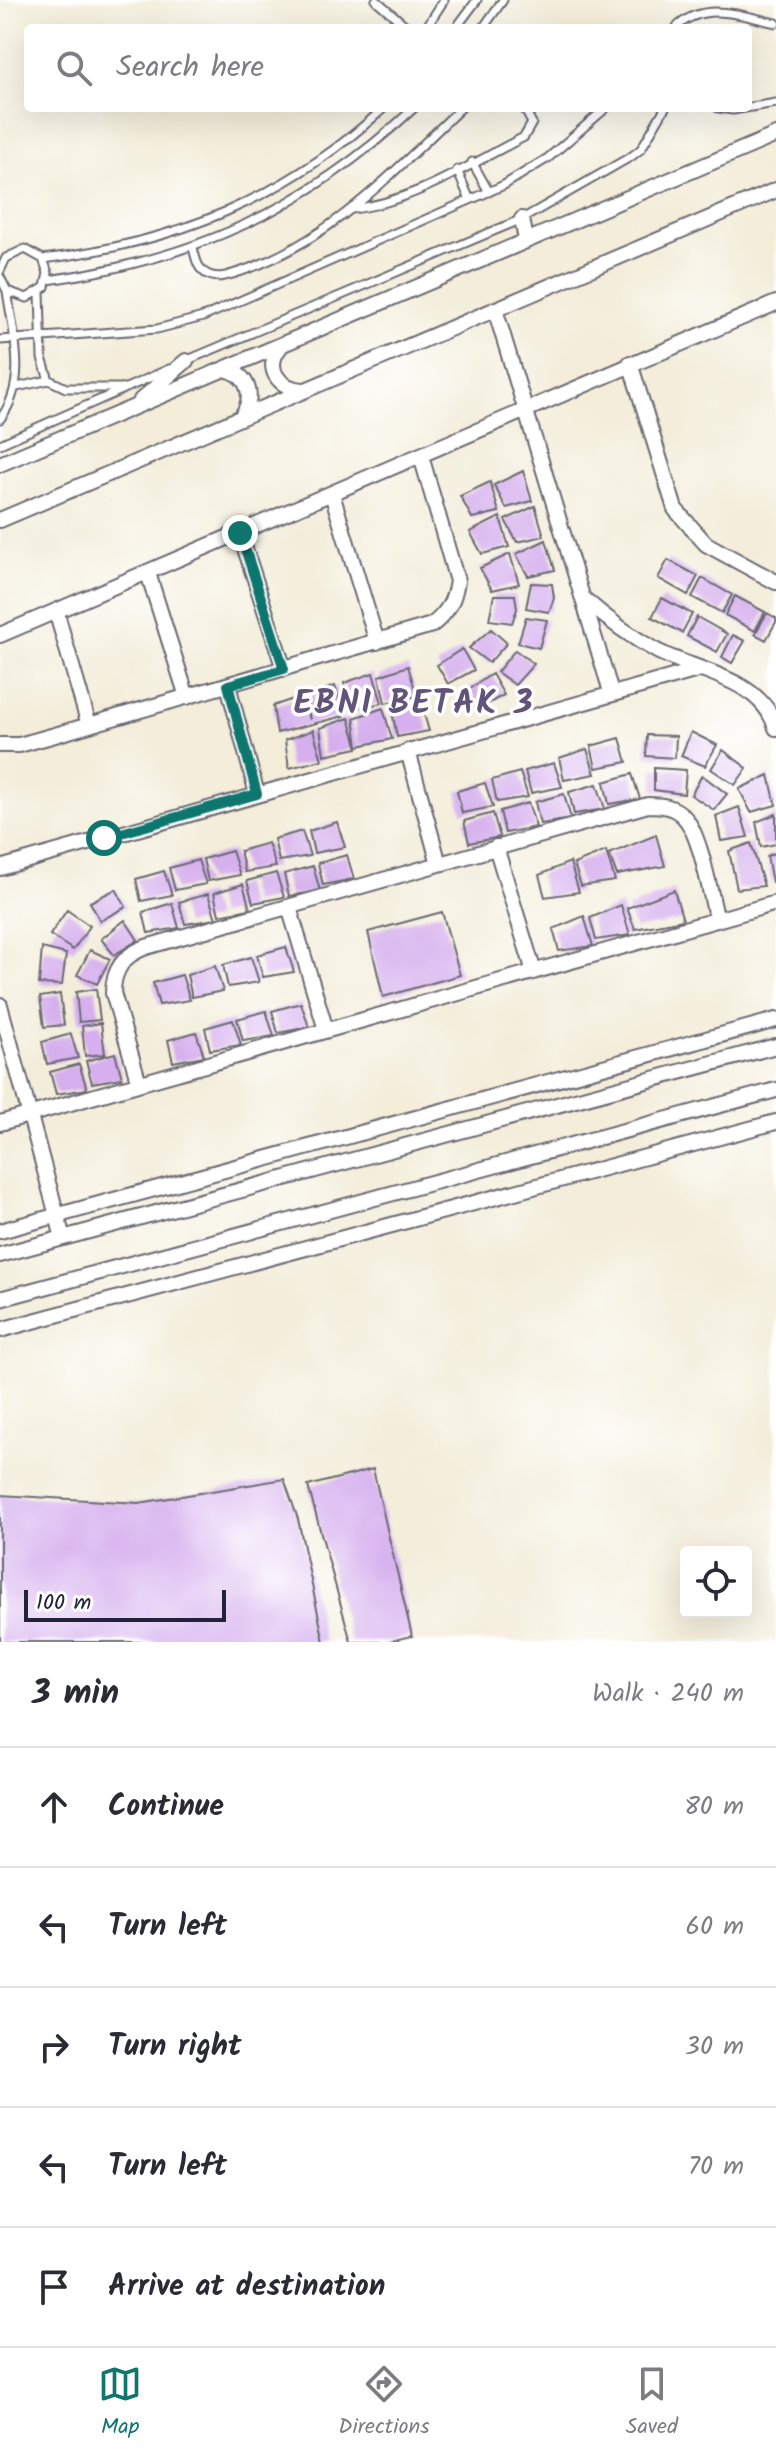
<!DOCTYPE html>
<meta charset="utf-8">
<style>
:root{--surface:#fff;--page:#f7f7f7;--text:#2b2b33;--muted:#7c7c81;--line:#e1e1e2;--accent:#0f766e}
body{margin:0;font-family:Kalam,sans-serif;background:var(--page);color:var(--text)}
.controls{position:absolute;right:24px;bottom:24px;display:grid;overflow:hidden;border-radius:8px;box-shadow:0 8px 32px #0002}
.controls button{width:72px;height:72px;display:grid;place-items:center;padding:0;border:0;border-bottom:2px solid var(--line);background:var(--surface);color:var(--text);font:40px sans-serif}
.scale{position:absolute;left:24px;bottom:20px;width:202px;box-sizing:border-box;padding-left:8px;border:4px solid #22223b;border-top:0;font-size:22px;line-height:28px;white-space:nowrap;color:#22223b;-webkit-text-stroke:6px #fff;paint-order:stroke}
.stop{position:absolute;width:24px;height:24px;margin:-18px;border:6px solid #0f766e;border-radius:50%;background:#fff}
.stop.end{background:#0f766e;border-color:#fff;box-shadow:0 2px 8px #0008}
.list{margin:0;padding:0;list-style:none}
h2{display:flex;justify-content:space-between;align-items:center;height:104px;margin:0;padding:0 32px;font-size:34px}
h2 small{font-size:26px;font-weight:400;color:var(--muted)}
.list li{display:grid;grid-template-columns:52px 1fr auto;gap:24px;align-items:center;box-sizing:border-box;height:120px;padding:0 32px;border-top:2px solid var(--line)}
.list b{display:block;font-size:30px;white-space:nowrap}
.list em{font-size:26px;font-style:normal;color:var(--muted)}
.icon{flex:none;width:44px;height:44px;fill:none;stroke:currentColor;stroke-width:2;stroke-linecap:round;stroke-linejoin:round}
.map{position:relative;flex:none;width:776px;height:1642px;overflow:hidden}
.search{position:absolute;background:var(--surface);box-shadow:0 8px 32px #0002;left:24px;right:24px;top:24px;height:88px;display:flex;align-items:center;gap:20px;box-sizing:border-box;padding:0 28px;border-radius:8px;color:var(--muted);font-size:30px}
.sheet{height:704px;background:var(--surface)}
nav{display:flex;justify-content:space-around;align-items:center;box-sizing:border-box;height:112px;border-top:2px solid var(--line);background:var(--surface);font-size:22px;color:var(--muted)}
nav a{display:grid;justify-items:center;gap:4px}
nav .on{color:var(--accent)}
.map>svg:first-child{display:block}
</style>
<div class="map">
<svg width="776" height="1642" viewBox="0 0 776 1642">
<rect width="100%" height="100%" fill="#fff"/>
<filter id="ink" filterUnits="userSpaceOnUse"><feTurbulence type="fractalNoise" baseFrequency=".0125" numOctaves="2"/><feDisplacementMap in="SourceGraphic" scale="16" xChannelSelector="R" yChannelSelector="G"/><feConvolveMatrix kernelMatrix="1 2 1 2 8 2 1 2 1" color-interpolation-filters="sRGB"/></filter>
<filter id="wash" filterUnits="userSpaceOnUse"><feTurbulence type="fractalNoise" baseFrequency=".006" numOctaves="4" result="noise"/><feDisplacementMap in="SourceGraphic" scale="32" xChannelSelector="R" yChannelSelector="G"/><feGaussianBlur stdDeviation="1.8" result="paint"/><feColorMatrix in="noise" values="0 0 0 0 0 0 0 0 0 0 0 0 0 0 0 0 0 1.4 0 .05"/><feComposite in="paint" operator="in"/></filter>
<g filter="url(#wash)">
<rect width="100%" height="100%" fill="#f3edd9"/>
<g id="blocks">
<path fill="#d5afee" d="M523,471L532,501L506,508L494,485Z
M490,482L499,512L472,518L460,496Z
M535,506L544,536L517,542L505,520Z
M500,517L509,547L482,554L470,532Z
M546,540L555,570L528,576L516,554Z
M510,554L519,584L492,590L480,568Z
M668,560L698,576L688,595L658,578Z
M702,578L732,595L722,613L692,597Z
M531,583L552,584L554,598L549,612L526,608Z
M494,595H515L517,609L512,623L489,620Z
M735,596L765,612L755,631L725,615Z
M662,598L692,614L682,633L652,617Z
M767,613L776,618V622L766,640L755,634Z
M526,617L547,620L539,648L518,643Z
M697,617L727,634L717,652L687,636Z
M491,629L507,643L489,663L469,648Z
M733,635L745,641L732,663L722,657Z
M462,649L474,670L448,684L437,665Z
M515,650L534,664L515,685L497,672Z
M408,666L417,696L385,703L379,676Z
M373,673L382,703L348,710L344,683Z
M492,674L504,695L478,709L467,690Z
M335,686L344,716L277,733L273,706L302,696L310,720L306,696Z
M420,701L429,731L397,737L392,711Z
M383,708L392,739L358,746L354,718Z
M349,718L358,748L324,755L320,728Z
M313,730L322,760L289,768L285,740Z
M691,732L717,745L705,766L681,756Z
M647,735L676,736L675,758L646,756Z
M620,738L627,762L596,768L591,746Z
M587,749L595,774L564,780L559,758Z
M723,750L747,768L735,785L711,769Z
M554,763L562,787L531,793L525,771Z
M654,768L686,770L684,794L654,790Z
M520,772L528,797L497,802L492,780Z
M632,774L640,799L609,804L604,782Z
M702,775L727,794L714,810L691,795Z
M769,775L776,805L751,812L739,789Z
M485,783L493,807L462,813L457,791Z
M597,784L605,809L574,814L569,792Z
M564,794L571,819L540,824L535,802Z
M528,803L536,827L505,833L500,811Z
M739,807L748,837L721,841L716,816Z
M493,813L500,837L469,843L464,821Z
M776,814V844L761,847L756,822Z
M337,822L345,847L314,853L309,831Z
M302,831L310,856L279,861L274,839Z
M656,835L665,866L617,875L609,854Z
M268,843L276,867L245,872L240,851Z
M751,843L764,886L737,889L729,851Z
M232,851L240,875L208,881L203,859Z
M606,851L615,881L581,886L574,864Z
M776,853V881L772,882L767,856Z
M347,855L354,879L323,885L318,863Z
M198,860L206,884L175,890L169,868Z
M570,862L579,892L545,897L539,875Z
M313,866L320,891L289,896L284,874Z
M164,871L172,895L141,901L136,879Z
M276,873L284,897L253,903L247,881Z
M243,884L250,909L219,915L214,893Z
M116,889L126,907L100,921L90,902Z
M674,890L683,920L635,929L627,908Z
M208,894L216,919L185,924L179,902Z
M172,903L179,928L148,933L143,912Z
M621,905L630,935L596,940L590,918Z
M67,910L90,926L73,950L50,935Z
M442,912L460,975L383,997L368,932Z
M584,916L593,946L559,951L553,929Z
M125,920L138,940L114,955L101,939Z
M286,947L294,972L263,977L257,955Z
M42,948L66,954L62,985L39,984Z
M90,950L110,959L97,984L77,975Z
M251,957L259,982L228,987L223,965Z
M215,966L223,991L192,997L187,975Z
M182,975L190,1000L159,1005L153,983Z
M96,989L100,1020L79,1022L76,992Z
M60,994L64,1025L44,1027L40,997Z
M301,1003L309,1027L278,1033L272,1011Z
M266,1011L274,1036L243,1041L237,1019Z
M233,1020L241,1045L210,1050L205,1028Z
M101,1023L105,1054L85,1056L82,1026Z
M196,1032L204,1056L173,1062L168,1040Z
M71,1034L78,1058L47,1064L42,1042Z
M115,1053L122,1078L92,1083L86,1061Z
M79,1064L87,1089L56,1094L50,1072Z
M373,1469L412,1636L386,1642H351L308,1486Z
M284,1479L298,1519L324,1642H0V1495L139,1503Z"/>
</g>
</g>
<g filter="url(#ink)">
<use href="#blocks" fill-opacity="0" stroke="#6b6972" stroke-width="2"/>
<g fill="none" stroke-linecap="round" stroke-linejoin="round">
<g stroke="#6b6972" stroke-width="11">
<path id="lane" d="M376,0L408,28
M426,28L444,0
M456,28L477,0
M483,28L503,0
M676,28C703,0 743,16 776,23
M718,108L733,110L776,103
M472,162L489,192
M457,170L470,200
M352,209C413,202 470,164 524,137L532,123L524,108
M193,248C196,258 197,269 207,274C218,280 230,275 242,271C331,241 394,171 461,108
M43,259C175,243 285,199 384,108
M0,271L6,258L25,249L43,259L48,273L45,287L27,298L7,291L0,277
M48,280C193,260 306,209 414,108
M40,292L42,358L49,380L66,388H125
M0,340L157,329L203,317L504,185L548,158L606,108
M183,362L522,219L632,156L641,149L665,108
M17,387L49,380
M0,419C29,382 13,334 7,291
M0,444L169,369"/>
</g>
<g stroke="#6b6972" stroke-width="18">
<path id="street" d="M522,219L526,240
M495,309L611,692
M281,346C263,367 278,389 304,390
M630,363L675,509L706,544L776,582
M225,369C249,375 255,396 242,416
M141,400L186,361
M0,464L776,135
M332,494L377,642
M0,520L776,190
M240,533L284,669
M148,573L187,697
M584,599C607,619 628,635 655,650C693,671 761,677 776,728
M56,611L89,725
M0,635L776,303
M228,685L257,794
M0,745H19L55,735L432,625C448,612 454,601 457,581L421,456
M408,751L439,864
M496,847L534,972
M0,868L701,669
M289,907L326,1030
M0,1005L63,1238
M139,1083L113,993C113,969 124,955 146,947L648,805C662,805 674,806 684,817C701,835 710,894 717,920
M0,1123L776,903
M0,1231L776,1020
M0,1255L776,1046
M0,1299L776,1090
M0,1330L776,1122"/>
</g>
<use href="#lane" stroke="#fff" stroke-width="7"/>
<use href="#street" stroke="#fff" stroke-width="14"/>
</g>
</g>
<g fill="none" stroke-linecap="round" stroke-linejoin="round" filter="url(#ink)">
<path stroke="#0f766e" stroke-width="10" d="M104,838L257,794L228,685L284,669L240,533"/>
</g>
<g text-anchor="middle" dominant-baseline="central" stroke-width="7" stroke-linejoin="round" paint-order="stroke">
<g font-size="34" font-weight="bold" letter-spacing="2" fill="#61537a" stroke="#fff">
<text x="414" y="704">EBNI BETAK 3</text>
</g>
</g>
</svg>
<div class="controls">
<button><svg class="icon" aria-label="locate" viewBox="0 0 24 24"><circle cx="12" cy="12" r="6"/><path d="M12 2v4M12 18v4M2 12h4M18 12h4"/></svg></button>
</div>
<div class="scale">100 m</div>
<div class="stop" style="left:104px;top:838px"></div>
<div class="stop end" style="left:240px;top:533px"></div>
<div class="search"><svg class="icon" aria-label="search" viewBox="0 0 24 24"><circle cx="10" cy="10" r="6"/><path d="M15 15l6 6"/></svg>Search here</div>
</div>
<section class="sheet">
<h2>3 min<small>Walk · 240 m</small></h2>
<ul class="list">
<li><svg class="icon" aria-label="ahead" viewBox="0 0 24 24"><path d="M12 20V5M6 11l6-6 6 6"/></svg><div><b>Continue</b></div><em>80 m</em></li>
<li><svg class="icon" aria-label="left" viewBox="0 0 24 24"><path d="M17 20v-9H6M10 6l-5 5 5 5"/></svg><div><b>Turn left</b></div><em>60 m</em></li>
<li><svg class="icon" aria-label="right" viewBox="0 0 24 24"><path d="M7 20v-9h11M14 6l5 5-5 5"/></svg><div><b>Turn right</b></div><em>30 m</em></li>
<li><svg class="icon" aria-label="left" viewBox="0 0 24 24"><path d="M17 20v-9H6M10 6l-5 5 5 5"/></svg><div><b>Turn left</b></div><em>70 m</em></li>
<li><svg class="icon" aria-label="arrive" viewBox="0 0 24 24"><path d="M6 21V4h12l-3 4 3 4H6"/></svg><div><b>Arrive at destination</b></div></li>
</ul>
</section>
<nav>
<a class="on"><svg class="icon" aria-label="map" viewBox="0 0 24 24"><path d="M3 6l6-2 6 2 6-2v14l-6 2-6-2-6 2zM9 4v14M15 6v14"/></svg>Map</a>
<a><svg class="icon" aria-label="directions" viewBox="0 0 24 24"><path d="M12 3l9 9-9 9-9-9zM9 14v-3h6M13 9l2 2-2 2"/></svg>Directions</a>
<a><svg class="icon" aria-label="saved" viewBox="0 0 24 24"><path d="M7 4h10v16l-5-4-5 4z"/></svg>Saved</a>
</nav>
